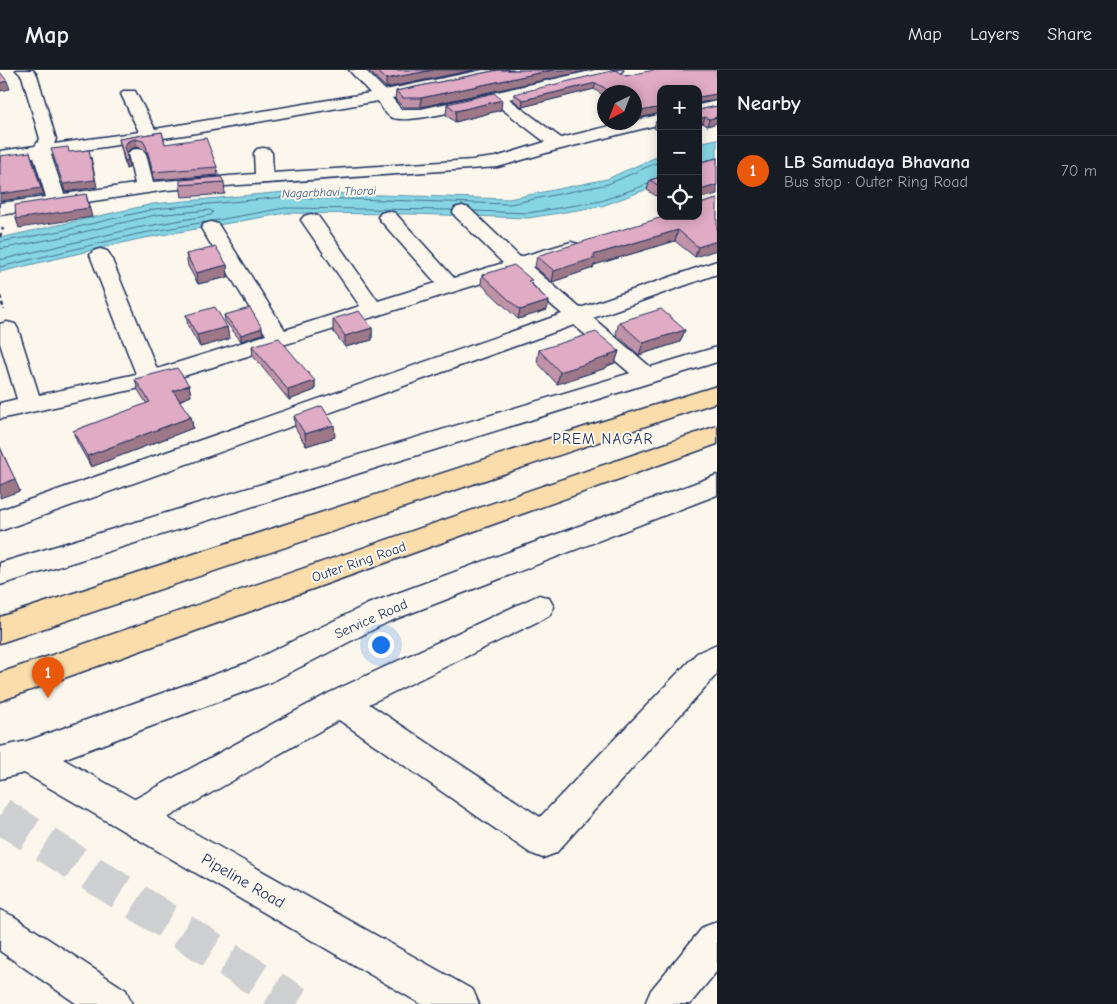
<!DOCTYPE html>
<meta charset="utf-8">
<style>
:root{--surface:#171b24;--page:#20242c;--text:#f1f3f6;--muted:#9ea1a6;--line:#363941;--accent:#ea580c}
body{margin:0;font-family:"Comic Neue",sans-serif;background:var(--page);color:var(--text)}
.controls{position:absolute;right:15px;top:15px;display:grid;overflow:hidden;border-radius:10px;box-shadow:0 2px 12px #0003}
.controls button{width:45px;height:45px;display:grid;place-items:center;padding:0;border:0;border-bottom:1px solid var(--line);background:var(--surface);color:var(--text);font:25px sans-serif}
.compass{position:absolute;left:597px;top:15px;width:45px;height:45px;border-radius:50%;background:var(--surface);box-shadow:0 2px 12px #0003;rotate:222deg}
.you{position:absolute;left:380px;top:574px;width:18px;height:18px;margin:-12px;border:4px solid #fff;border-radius:50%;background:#1a73e8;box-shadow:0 0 0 8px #1a73e833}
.badge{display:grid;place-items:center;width:32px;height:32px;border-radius:50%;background:var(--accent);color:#fff;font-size:16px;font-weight:700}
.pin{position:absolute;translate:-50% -41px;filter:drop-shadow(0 1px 2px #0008)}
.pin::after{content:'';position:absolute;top:26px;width:18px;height:15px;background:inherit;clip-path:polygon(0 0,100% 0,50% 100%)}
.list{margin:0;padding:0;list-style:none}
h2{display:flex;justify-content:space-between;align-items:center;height:65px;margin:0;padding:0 20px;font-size:21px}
h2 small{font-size:16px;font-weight:400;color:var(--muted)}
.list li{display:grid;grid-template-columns:32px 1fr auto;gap:15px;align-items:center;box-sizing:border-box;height:70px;padding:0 20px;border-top:1px solid var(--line)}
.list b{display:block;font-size:19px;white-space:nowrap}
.list p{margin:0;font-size:16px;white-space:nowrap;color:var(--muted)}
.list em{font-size:16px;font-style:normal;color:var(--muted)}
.icon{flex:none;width:28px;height:28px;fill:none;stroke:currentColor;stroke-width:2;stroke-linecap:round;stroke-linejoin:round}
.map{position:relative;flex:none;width:717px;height:934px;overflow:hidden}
header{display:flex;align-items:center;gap:30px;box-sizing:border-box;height:70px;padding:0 25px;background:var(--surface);border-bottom:1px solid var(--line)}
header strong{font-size:24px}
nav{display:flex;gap:28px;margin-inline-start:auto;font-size:18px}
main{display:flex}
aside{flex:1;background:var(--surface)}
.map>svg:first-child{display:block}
</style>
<header>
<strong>Map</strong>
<nav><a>Map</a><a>Layers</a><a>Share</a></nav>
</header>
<main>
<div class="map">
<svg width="717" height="934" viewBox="0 0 717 934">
<rect width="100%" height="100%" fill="#fbf7ec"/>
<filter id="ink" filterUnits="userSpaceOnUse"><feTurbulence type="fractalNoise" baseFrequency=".02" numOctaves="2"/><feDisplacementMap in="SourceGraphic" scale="10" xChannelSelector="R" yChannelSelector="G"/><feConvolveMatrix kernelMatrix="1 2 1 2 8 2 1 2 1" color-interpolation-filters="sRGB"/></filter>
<g filter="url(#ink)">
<path fill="#86d5e3" stroke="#5b93ae" d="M717,69V94L698,101V73Z
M661,85V114L602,136L528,148L413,144L286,143L139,169L0,202V168L153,134L285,122L509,129L607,109Z"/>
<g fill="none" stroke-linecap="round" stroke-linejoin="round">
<path stroke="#467193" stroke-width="1" d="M474,141L528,143L601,131L648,114
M212,151L285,138L452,140
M0,172L61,161L154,139L285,127L510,134L608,114L661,91
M0,179L62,167L155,145L210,140L213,142L211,145L136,158L0,190
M0,197L138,164L205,152"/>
<path stroke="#cecfd0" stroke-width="36" stroke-dasharray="36 18" stroke-linecap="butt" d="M0,745L297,934"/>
<g stroke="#1b2f5e" stroke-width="3">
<path id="minor" d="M16,0H33L37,5L56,69L54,74L139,62L121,24L123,21H135L155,59L370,23L349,0H365L385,20L483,0H513L510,3L505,5L392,28L401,39H421L595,0H623L620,3L509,29L561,68L626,52H634V51L661,44V54L553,81L498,97L167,120L0,145V133L46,127L34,87L0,91V81L35,76L40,69L22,6ZM378,31C381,36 385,43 389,46C402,57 475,36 493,32L545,72L496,87L472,90L273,103L272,83L269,79L263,78L257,79L254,83L255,104L153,112L146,84L143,80L137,79L131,80L128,84L135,114L64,124L51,85L190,64Z
M717,31V41L698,45V35Z
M462,136L469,138L520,187L571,172L578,174L581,178L578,182L532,197L580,238L717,191V204L593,248L654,300L658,305L654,310L646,313L638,310L574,255L0,461V440L562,244L514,203L158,314L0,349V333L17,329L0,273V254L7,252L15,254L18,259L39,325L136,304L90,185L93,181L100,179L107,181L110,185L157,299L266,265L201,158L204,154L211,152L218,154L285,260L360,236L301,150L304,146L311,144L318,146L378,231L436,213L381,151L378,147L381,143L388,141L395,143L454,208L503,193L455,146L453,142L455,138Z
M539,525L549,528L554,537L549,546L369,634L540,747L697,583L717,574V604L556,783L543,788L530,783L339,650L146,760L134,765L122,760L117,748L122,736L329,623Z
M717,852V901L690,934H645L651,920L703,857Z"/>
</g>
<g stroke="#1b2f5e" stroke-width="3">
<path id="tertiary" d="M717,277V292L0,515V493Z
M717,405V425L388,552L271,612L63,689L473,920L479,934H421L24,703L0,709V677L27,671L250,592L368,534Z
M0,840L13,846L126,920L132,934H77L0,881Z"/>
</g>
<g stroke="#1b2f5e" stroke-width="3">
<path id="trunk" d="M717,316V332L0,573V547L591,355Z
M717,356V374L0,631V603Z"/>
</g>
<path stroke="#1b2f5e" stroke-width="2.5" stroke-dasharray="4 3" stroke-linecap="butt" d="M0,167L3,158
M0,226L4,240"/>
<use href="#minor" fill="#fbf7ec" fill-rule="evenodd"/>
<use href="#tertiary" fill="#fbf7ec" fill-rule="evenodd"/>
<use href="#trunk" fill="#faddab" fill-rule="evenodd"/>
</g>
<path fill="#c193a9" stroke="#1b2f5e" d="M368,0H474L386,18Z
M498,0H590L421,37H403L395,29L396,21Z
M717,0V30L699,33V40L717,36V53L707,56L703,53L698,55V19L639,48L634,45V22H604V26L594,19L522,37L513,30L514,24L626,6Z
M447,34L501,40L455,52L446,45Z
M661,50V62L654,58L656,51Z
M162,62L165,74L217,97L218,105L154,110L148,84L144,79L137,77L130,79L126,84L129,98L126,99L119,69Z
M717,88L700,129V134L717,129L695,187L675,171L594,195L593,198L552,212L535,197L537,186L698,146L700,95L701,92Z
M661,107V129L647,120L650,110Z
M224,112L225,124L182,127L180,115Z
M186,184L227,195L228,207L198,214L188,196Z
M482,205L531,213L549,231L547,240L518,249L481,214Z
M186,245L227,257L229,269L200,277L188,256Z
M224,245L263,264L241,271L225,251Z
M333,249L372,258V270L345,277L333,261Z
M619,252L685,260L680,272L639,285L616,264Z
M252,276L315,311V320L289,330L253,286Z
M539,280L619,281L615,293L607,296L606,298L557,314L537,292Z
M135,309L189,315L191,326L179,331L191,347L193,358L91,397L77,372L73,361L147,334L138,320Z
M294,346L335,367L306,376L295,357Z"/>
<path fill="#9d7889" stroke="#1b2f5e" d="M433,0H474L386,18V9Z
M553,0H590L421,37V28Z
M7,11L10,19L0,21V13Z
M596,13L594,19L522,37L523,30Z
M717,24V30L698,33V27Z
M502,30L501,40L455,52L456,41Z
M661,37V43L639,48L641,41Z
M705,47L703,53L698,55V49Z
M717,47V53L707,56L709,49Z
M135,69L137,77L130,79L126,84L124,77L128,71Z
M30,82L44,125L0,131V124Z
M91,87L97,117L65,122L63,114Z
M128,90L129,98L126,99L125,91Z
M717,115V124L698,129L700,120Z
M86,124L92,147L19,158L16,149Z
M678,160L675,171L594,195L593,198L552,212L554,201L593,185Z
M717,171V180L695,187L698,177Z
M227,195L228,207L198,214L196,203Z
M549,231L547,240L518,249L520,240Z
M227,257L229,269L200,277L197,265Z
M262,258L263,264L241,271V265Z
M372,258V270L345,277V266Z
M685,260L680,272L639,285L643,273Z
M619,281L615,293L607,296L606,298L557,314L560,302Z
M315,311V320L289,330L288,320Z
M189,315L191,326L175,332L173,321Z
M191,347L193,358L91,397L87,386Z
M334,355L335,367L306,376L305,364Z
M0,377L20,421L0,428Z"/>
<path fill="#e0abc4" stroke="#1b2f5e" d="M376,0H433L386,9Z
M498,0H553L421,28H403L396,21Z
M616,0L626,6L653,0H717V24L698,27L699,40L717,36V47L709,49L705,47L698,49V19H661V37L641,41L634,37V22H611L596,13L523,30L514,24Z
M0,2L7,11L0,13Z
M494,23L502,30L456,41L447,34Z
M661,50V54L656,51Z
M162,62L165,74L206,68L217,97L153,102L146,76L143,71L135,69L128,71L124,77L128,90L125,91L119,69Z
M68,77L69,82L89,80L95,110L63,114L51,79Z
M30,82L41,118L0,124V86Z
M717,88V115L700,120V134L717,129V171L698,177L678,160L593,185L595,188L554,201L537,186L666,146H698V96L703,94L701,92Z
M221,107L224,112L180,115V110Z
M661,107V117L650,110Z
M86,124L89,138L16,149L15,135Z
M216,177L227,195L196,203L186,184Z
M514,195L532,210L528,211L549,231L520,240L482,205Z
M215,237L227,257L197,265L186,245Z
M250,238L262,258L241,265L224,245Z
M661,239L685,260L643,273L619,252Z
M359,241L372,258L345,266L333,249Z
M596,262L619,281L608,285L610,286L560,302L539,280Z
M279,268L315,311L288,320L252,276Z
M177,298L189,315L173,321L191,347L87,386L73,361L150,332L135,309Z
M322,336L334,355L305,364L294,346Z
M0,378L15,409L0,415Z"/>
</g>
<g text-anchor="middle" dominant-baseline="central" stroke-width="4" stroke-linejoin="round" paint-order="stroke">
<g font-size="12" font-style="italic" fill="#36587f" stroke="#fbf7ec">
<text transform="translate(329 122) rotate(-2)">Nagarbhavi Thorai</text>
</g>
<g font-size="14" fill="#1b2f5e" stroke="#fbf7ec">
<text transform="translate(359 492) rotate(-19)">Outer Ring Road</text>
<text transform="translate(371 549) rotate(-24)">Service Road</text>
</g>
<g font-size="15" letter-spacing="1" fill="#1b2f5e" stroke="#fbf7ec">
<text x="603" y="369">PREM NAGAR</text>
</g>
<g font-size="16" fill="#1b2f5e" stroke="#fbf7ec">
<text transform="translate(243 811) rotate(30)">Pipeline Road</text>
</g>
</g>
</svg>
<div class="controls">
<button>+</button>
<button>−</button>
<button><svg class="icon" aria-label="locate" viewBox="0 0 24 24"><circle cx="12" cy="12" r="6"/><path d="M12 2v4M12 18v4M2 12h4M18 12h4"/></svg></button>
</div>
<svg class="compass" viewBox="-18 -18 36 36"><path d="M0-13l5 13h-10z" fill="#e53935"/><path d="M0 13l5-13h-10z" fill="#9ea1a6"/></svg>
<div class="you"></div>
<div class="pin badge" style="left:48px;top:628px">1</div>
</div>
<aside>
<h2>Nearby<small></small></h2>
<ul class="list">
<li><span class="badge">1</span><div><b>LB Samudaya Bhavana</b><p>Bus stop · Outer Ring Road</p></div><em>70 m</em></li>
</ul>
</aside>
</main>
